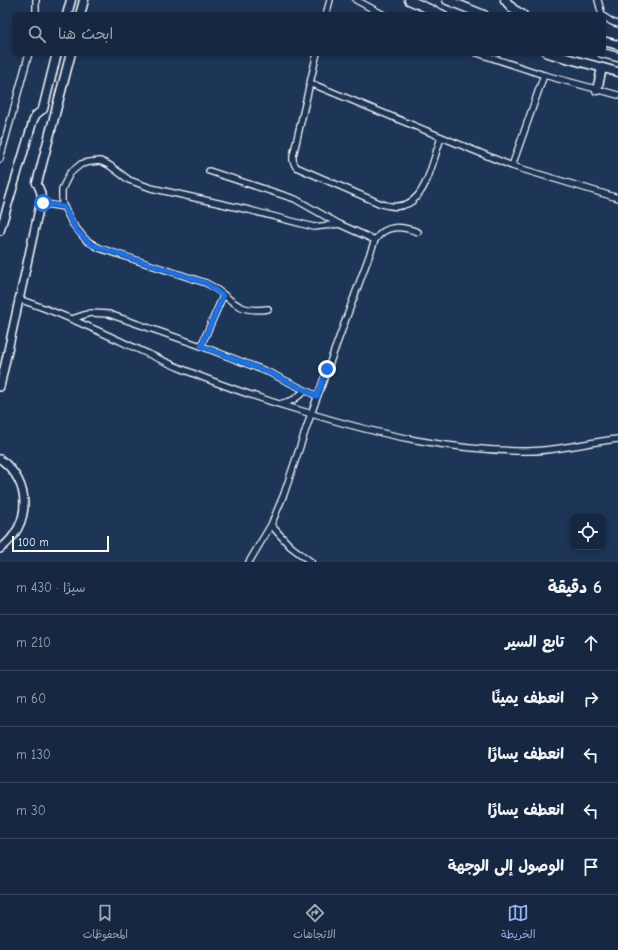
<!DOCTYPE html>
<html lang="ar">
<meta charset="utf-8">
<style>
:root{--surface:#162841;--page:#1f3048;--text:#f1f3f6;--muted:#9ea6b1;--line:#35445a;--accent:#95b2f1}
body{margin:0;font-family:"Comic Neue","Playpen Sans Arabic",sans-serif;background:var(--page);color:var(--text);direction:rtl}
.controls{position:absolute;right:12px;bottom:12px;display:grid;overflow:hidden;border-radius:8px;box-shadow:0 2px 6px #0003}
.controls button{width:36px;height:36px;display:grid;place-items:center;padding:0;border:0;border-bottom:1px solid var(--line);background:var(--surface);color:var(--text);font:20px sans-serif}
.scale{position:absolute;left:12px;bottom:10px;width:97px;box-sizing:border-box;padding-left:4px;border:2px solid #fff;border-top:0;font-size:11px;line-height:14px;white-space:nowrap;color:#fff;-webkit-text-stroke:3px #1d3557;paint-order:stroke}
.stop{position:absolute;width:12px;height:12px;margin:-9px;border:3px solid #1a73e8;border-radius:50%;background:#fff}
.stop.end{background:#1a73e8;border-color:#fff;box-shadow:0 1px 4px #0008}
.list{margin:0;padding:0;list-style:none}
h2{display:flex;justify-content:space-between;align-items:center;height:52px;margin:0;padding:0 16px;font-size:17px}
h2 small{font-size:13px;font-weight:400;color:var(--muted)}
.list li{display:grid;grid-template-columns:26px 1fr auto;gap:12px;align-items:center;box-sizing:border-box;height:56px;padding:0 16px;border-top:1px solid var(--line)}
.list b{display:block;font-size:15px;white-space:nowrap}
.list em{font-size:13px;font-style:normal;color:var(--muted)}
.icon{flex:none;width:22px;height:22px;fill:none;stroke:currentColor;stroke-width:2;stroke-linecap:round;stroke-linejoin:round}
.map{position:relative;flex:none;width:618px;height:562px;overflow:hidden;direction:ltr}
.search{position:absolute;background:var(--surface);box-shadow:0 2px 6px #0003;left:12px;right:12px;top:12px;height:44px;display:flex;align-items:center;gap:10px;box-sizing:border-box;padding:0 14px;border-radius:8px;color:var(--muted);font-size:15px}
.sheet{height:332px;background:var(--surface)}
nav{display:flex;justify-content:space-around;align-items:center;box-sizing:border-box;height:56px;border-top:1px solid var(--line);background:var(--surface);font-size:11px;color:var(--muted)}
nav a{display:grid;justify-items:center;gap:2px}
nav .on{color:var(--accent)}
.map>svg:first-child{display:block}
</style>
<div class="map">
<svg width="618" height="562" viewBox="0 0 618 562">
<rect width="100%" height="100%" fill="#1d3557"/>
<filter id="ink" filterUnits="userSpaceOnUse"><feTurbulence type="fractalNoise" baseFrequency=".025" numOctaves="2"/><feDisplacementMap in="SourceGraphic" scale="8" xChannelSelector="R" yChannelSelector="G"/><feConvolveMatrix kernelMatrix="1 2 1 2 8 2 1 2 1" color-interpolation-filters="sRGB"/></filter>
<g filter="url(#ink)">
<g fill="none" stroke-linecap="round" stroke-linejoin="round">
<g stroke="#fff" stroke-width="8">
<path id="street" d="M356,0L384,15
M598,0L602,15
M36,15V0
M326,15L330,0
M603,16L612,22L618,24
M317,53L293,156V161L296,167L379,203C424,220 429,170 441,138
M477,53L544,75L618,95
M310,83L512,166L618,198
M0,159L29,53
M512,166L544,75
M209,171L295,199L339,224L375,240
M40,203L64,207
M18,299C74,317 126,345 180,368C220,385 261,399 302,411C376,434 450,451 528,451C558,451 588,442 618,439
M268,309C233,314 232,296 206,283L99,248L86,240L72,223L62,203V189L70,173L81,164L90,162L100,161L109,165L129,180L151,188L249,210L314,227L339,224
M72,319L90,313L109,314L201,346L268,372L317,396
M201,346L223,296
M280,404L293,400L305,391
M271,525L290,546L311,562
M249,562L271,525L284,494L311,414L375,240C386,224 401,226 418,232"/>
</g>
<g stroke="#fff" stroke-width="10">
<path id="secondary" d="M0,231L33,121L36,115L43,109
M0,387L41,200V193L37,183
M0,459C32,482 32,525 0,549"/>
</g>
<g stroke="#fff" stroke-width="11">
<path id="primary" d="M409,0L443,15
M447,0L484,15
M505,0L513,9L523,15
M67,15L71,0
M80,15L84,0
M603,41L618,45
M547,53L618,72
M602,53L618,57
M597,90L602,68
M43,109L57,53
M37,183L71,53"/>
</g>
<use href="#street" stroke="#1d3557" stroke-width="5.5"/>
<use href="#secondary" stroke="#1d3557" stroke-width="7"/>
<use href="#primary" stroke="#1d3557" stroke-width="8"/>
</g>
</g>
<g fill="none" stroke-linecap="round" stroke-linejoin="round" filter="url(#ink)">
<path stroke="#1a73e8" stroke-width="5" d="M43,203L64,207L76,230L92,245L206,283L223,296L201,346L268,372L317,396L327,369"/>
</g>
</svg>
<div class="controls">
<button><svg class="icon" aria-label="locate" viewBox="0 0 24 24"><circle cx="12" cy="12" r="6"/><path d="M12 2v4M12 18v4M2 12h4M18 12h4"/></svg></button>
</div>
<div class="scale">100 m</div>
<div class="stop" style="left:43px;top:203px"></div>
<div class="stop end" style="left:327px;top:369px"></div>
<div class="search"><svg class="icon" aria-label="search" viewBox="0 0 24 24"><circle cx="10" cy="10" r="6"/><path d="M15 15l6 6"/></svg>ابحث هنا</div>
</div>
<section class="sheet">
<h2>6 دقيقة<small>سيرًا · 430 m</small></h2>
<ul class="list">
<li><svg class="icon" aria-label="ahead" viewBox="0 0 24 24"><path d="M12 20V5M6 11l6-6 6 6"/></svg><div><b>تابع السير</b></div><em>210 m</em></li>
<li><svg class="icon" aria-label="right" viewBox="0 0 24 24"><path d="M7 20v-9h11M14 6l5 5-5 5"/></svg><div><b>انعطف يمينًا</b></div><em>60 m</em></li>
<li><svg class="icon" aria-label="left" viewBox="0 0 24 24"><path d="M17 20v-9H6M10 6l-5 5 5 5"/></svg><div><b>انعطف يسارًا</b></div><em>130 m</em></li>
<li><svg class="icon" aria-label="left" viewBox="0 0 24 24"><path d="M17 20v-9H6M10 6l-5 5 5 5"/></svg><div><b>انعطف يسارًا</b></div><em>30 m</em></li>
<li><svg class="icon" aria-label="arrive" viewBox="0 0 24 24"><path d="M6 21V4h12l-3 4 3 4H6"/></svg><div><b>الوصول إلى الوجهة</b></div></li>
</ul>
</section>
<nav>
<a class="on"><svg class="icon" aria-label="map" viewBox="0 0 24 24"><path d="M3 6l6-2 6 2 6-2v14l-6 2-6-2-6 2zM9 4v14M15 6v14"/></svg>الخريطة</a>
<a><svg class="icon" aria-label="directions" viewBox="0 0 24 24"><path d="M12 3l9 9-9 9-9-9zM9 14v-3h6M13 9l2 2-2 2"/></svg>الاتجاهات</a>
<a><svg class="icon" aria-label="saved" viewBox="0 0 24 24"><path d="M7 4h10v16l-5-4-5 4z"/></svg>المحفوظات</a>
</nav>
